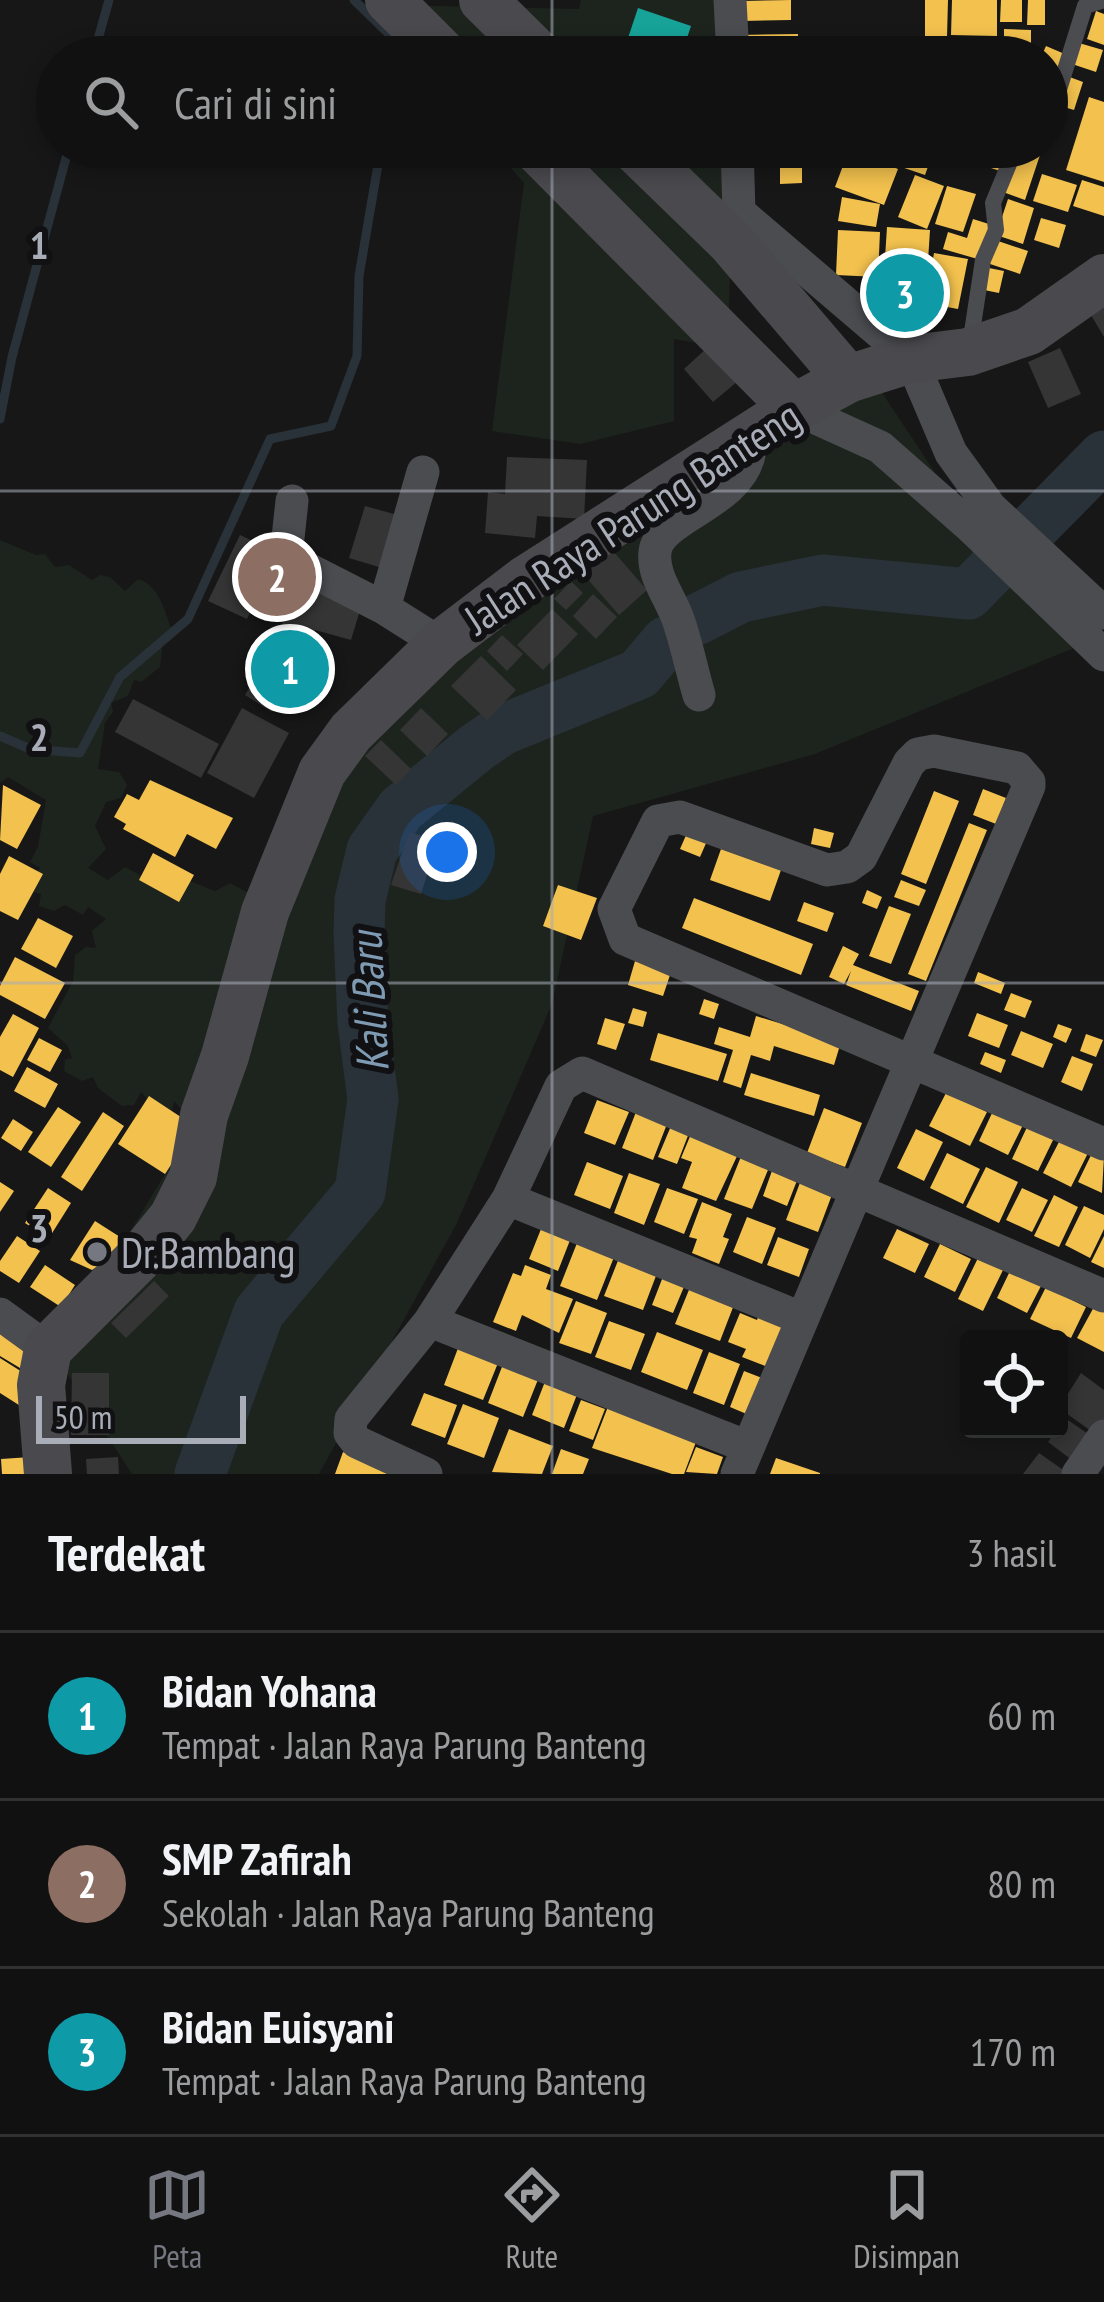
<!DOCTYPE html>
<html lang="id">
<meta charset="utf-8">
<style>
:root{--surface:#111;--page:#1e1f1f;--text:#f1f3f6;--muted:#9c9d9f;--line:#303131;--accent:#757880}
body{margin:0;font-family:"PT Sans Narrow",sans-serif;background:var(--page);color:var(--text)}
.controls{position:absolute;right:36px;bottom:36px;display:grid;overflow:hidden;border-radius:12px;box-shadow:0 6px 18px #0003}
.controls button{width:108px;height:108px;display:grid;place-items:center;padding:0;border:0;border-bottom:3px solid var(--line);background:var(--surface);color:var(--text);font:60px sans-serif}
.scale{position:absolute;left:36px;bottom:30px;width:210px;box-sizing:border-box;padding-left:12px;border:6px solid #a8adb8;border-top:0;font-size:33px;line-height:42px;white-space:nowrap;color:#a8adb8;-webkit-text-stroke:9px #111113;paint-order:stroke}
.you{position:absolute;left:447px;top:852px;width:42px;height:42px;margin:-30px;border:9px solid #fff;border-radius:50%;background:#1a73e8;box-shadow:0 0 0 18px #1a73e833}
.badge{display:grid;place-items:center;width:78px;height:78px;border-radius:50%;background:var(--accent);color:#fff;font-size:39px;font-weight:700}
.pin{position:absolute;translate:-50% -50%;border:6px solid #fff;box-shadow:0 3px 12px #0006}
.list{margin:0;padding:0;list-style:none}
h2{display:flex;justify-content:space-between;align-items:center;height:156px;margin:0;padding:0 48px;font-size:51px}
h2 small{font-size:39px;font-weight:400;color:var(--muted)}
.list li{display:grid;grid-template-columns:78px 1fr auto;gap:36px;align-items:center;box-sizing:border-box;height:168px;padding:0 48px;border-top:3px solid var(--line)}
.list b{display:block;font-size:45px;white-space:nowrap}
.list p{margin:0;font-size:39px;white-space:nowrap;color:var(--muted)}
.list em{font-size:39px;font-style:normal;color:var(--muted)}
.icon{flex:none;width:66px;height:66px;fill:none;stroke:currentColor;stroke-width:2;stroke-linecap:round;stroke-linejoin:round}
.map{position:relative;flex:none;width:1104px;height:1474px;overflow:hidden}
.search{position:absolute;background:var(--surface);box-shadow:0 6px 18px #0003;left:36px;right:36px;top:36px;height:132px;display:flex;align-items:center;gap:30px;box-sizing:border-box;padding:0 42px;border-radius:66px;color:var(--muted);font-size:45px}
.sheet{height:660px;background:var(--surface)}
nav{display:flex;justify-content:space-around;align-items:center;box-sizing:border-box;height:168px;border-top:3px solid var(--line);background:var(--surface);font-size:33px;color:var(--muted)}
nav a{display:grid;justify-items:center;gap:6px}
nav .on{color:var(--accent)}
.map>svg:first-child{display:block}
</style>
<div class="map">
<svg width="1104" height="1474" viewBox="0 0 1104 1474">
<rect width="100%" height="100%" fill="#171717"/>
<path fill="#1d241e" d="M581,0H725L724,57H416L384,5L579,9Z
M493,147H733L728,348L674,339V421L580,444L492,431L524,183Z
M869,373L971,527L1086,643L815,754L593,816L552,1004L457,1223L319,1474H132L50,1347L92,1270L125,1240L165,1174L182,1110L174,1101L172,1110L151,1103L141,1092L134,1105L122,1106L98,1088L93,1077L82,1081L64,1071L65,1060L72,1058L68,1046L48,1028L73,981L75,955L86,947L96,948L92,931L106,919L88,907L83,915L65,905L54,911L39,906L41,894L31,891L28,885L40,868L30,862L38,847L46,800L8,777L0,783V540L36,555L45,554L55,567L69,565L92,580L100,575L110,577L125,591L138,579C159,586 164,609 171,628L163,641L160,667L141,682L134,680L128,696L111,703L113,712L105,723L98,769L119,772L127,785L121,798L106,802L95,826L106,849L88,868L108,880L125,867L158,885L170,873L215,891L230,883L247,892L443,642Z"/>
<path fill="#f2c14e" d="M791,0V20L742,21V1Z
M925,0H948L947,37L925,36Z
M952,0H997V36L951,35Z
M1001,0H1022V22H1000Z
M1028,0H1045V25H1027Z
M1096,11L1104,14V45L1087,39Z
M1004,29L1031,30V57H1004Z
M798,34V57H736V35Z
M841,36L908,39L907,57H840Z
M960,40L999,44L998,57H958Z
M1079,43L1103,50L1096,72L1072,64Z
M1046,46L1067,55L1047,102V57H1041Z
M1067,76L1083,82L1074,110L1057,105Z
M1089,97L1104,102V182L1066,170Z
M780,147H802V183L780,184Z
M850,147H935L925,175L860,153L898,169L884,205L835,187Z
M975,147H1011L1003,172L970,161Z
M1018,147L1041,152L1025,200L1003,192Z
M1042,174L1077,185L1068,212L1033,201Z
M915,175L944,186L927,229L898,217Z
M1082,180L1104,187V216L1073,206Z
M947,186L976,194L963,232L935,224Z
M842,197L880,204L876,227L838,221Z
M1008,199L1034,208L1023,244L996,235Z
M1041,218L1066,225L1059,248L1034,240Z
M973,219L992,225L981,260L943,249L948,232L967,238Z
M887,227L930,230L928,261L885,258Z
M838,230L880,232L878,277L836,275Z
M995,240L1028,251L1020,274L987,263Z
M934,253L968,259L958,309L925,303Z
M888,264L926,267L921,322L884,318Z
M984,267L1004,271L999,293L979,289Z
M150,780L233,818L216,849L187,834L175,857L123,829L126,824L114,817L127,794L139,800Z
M3,785L41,805L17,849L0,840Z
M983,789L1006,798L996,824L973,815Z
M934,791L959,801L926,884L901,874Z
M969,823L987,830L926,981L908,974Z
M814,828L834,833L830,848L811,844Z
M687,833L707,841L700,857L680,849Z
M721,849L781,870L770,901L710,880Z
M153,853L194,875L179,902L139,880Z
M9,856L43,874L18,920L0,911V874Z
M901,880L926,890L919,906L894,897Z
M558,885L597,898L581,940L543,926Z
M867,890L882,897L877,909L862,903Z
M694,898L813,944L801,975L682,928Z
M804,902L834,913L827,932L797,921Z
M889,906L911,914L891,964L869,956Z
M38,918L73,936L56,968L21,949Z
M843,946L859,954L853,965L919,991L911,1011L846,985L851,971L844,984L829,977Z
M15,957L65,983L45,1019L0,995V986Z
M635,961L671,972L663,996L628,985Z
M978,972L1005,983L1001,994L974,983Z
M1011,993L1032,1001L1025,1018L1004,1010Z
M704,999L719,1004L714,1019L699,1014Z
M633,1008L647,1012L643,1027L628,1023Z
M977,1013L1008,1025L999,1048L968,1036Z
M13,1014L39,1028L13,1077L0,1070V1037Z
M756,1016L841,1042L834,1065L774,1046L770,1061L751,1055L741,1088L723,1082L733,1050L714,1044L719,1027L750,1037Z
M605,1018L625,1024L616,1050L597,1044Z
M1058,1024L1072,1029L1066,1043L1053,1037Z
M1021,1031L1053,1044L1043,1068L1011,1055Z
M658,1033L727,1054L718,1081L650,1060Z
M1086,1034L1103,1040L1096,1057L1080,1051Z
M39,1038L62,1050L50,1072L27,1060Z
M985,1052L1006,1060L1001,1073L980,1064Z
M1072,1056L1093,1064L1082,1091L1061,1082Z
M27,1067L58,1084L45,1108L14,1091Z
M751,1073L820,1095L814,1116L744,1095Z
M946,1093L987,1112L970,1146L929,1126Z
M149,1096L196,1127L165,1174L118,1144Z
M597,1100L629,1112L615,1145L584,1133Z
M58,1107L81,1122L51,1167L28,1152Z
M824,1108L862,1123L845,1167L807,1153Z
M993,1111L1023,1125L1008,1155L979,1141Z
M103,1112L124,1126L82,1191L61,1177Z
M636,1112L667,1124L653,1160L622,1148Z
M13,1119L33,1132L21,1151L1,1138Z
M1028,1125L1054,1138L1038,1171L1012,1159Z
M671,1126L689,1133L677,1164L658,1157Z
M916,1129L943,1142L924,1181L897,1168Z
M691,1134L739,1152L716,1201L682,1188L692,1162L681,1158Z
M1060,1140L1088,1153L1071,1187L1043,1173Z
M1093,1151L1104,1156L1102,1193L1078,1182Z
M947,1153L980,1169L963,1204L930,1188Z
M742,1154L770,1165L752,1209L724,1199Z
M587,1162L623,1176L610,1209L574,1195Z
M986,1167L1018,1182L999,1223L966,1207Z
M773,1168L798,1178L787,1206L763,1196Z
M629,1173L660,1184L644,1225L614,1213Z
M801,1180L833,1192L818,1232L786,1220Z
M0,1182L14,1191L0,1212Z
M48,1188L71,1203L49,1238L25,1223Z
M667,1188L698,1199L684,1234L654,1222Z
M1022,1188L1048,1200L1032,1232L1006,1220Z
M1054,1195L1078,1207L1059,1247L1034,1236Z
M702,1202L732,1214L723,1237L729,1239L719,1264L692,1253L697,1239L689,1237Z
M1084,1206L1104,1215V1229L1090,1258L1065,1245Z
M747,1217L776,1228L762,1264L733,1252Z
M545,1219L574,1230L558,1271L529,1259Z
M95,1221L131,1244L92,1270L70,1260Z
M897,1229L929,1244L915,1273L883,1258Z
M581,1233L618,1247L597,1300L560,1286Z
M17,1236L40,1251L19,1283L0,1271V1261Z
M1104,1236V1268L1091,1262Z
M778,1237L809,1249L799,1277L767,1265Z
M940,1244L971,1259L955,1292L924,1277Z
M621,1253L659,1268L643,1310L604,1296Z
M978,1258L1003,1270L983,1311L958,1299Z
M45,1265L75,1285L61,1307L30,1287Z
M525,1265L551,1275L546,1289L573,1299L559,1333L522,1315L516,1331L493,1322L513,1273L521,1276Z
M1010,1271L1041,1286L1027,1313L997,1298Z
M664,1274L686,1282L673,1313L652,1305Z
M693,1280L737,1297L720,1341L675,1324Z
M1046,1287L1086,1307L1071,1338L1030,1319Z
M576,1301L607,1313L591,1354L559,1343Z
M1095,1305L1104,1310V1352L1077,1338Z
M762,1307L796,1320L776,1370L742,1357L746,1349L728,1342L740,1313L757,1320Z
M0,1320L36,1341L20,1368L0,1356Z
M609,1321L645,1334L631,1370L595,1357Z
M657,1332L703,1350L687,1390L641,1372Z
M460,1343L500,1358L483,1400L444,1385Z
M709,1352L740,1364L724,1405L693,1393Z
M0,1358L38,1382L22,1407L0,1393Z
M505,1359L541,1372L523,1417L488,1403Z
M744,1371L770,1381L756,1418L730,1407Z
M546,1379L578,1392L564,1428L532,1415Z
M424,1393L457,1405L445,1438L411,1425Z
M581,1400L605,1409L593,1440L569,1431Z
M463,1404L499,1418L484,1458L447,1444Z
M609,1404L696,1442L684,1474H672L592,1448Z
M509,1429L553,1446L542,1474L492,1472Z
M696,1447L723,1457L717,1474L686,1472Z
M561,1449L589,1459L583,1474H552Z
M343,1452L390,1469L389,1474H335Z
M45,1456L46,1474H2L1,1459Z
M776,1458L820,1473V1474H770Z"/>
<path fill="#17a398" d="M638,8L691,26L681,56L628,38Z"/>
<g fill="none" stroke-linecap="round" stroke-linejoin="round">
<path stroke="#2a3239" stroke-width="9" d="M354,0L393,38L391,57
M93,57L109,0
M0,419L12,357L69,147
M0,736L30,749L80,753L120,677L188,619L270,439L331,426L357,356L359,276L381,147"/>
<path stroke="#2a3239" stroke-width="51" d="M696,620L741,597L823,580L968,594L1104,456
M200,1474L259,1312L360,1192L373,1099L363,1022L359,933L360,900L372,850L401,809L477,747L502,730L639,674L666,642"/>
</g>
<path fill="#353536" d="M1104,278V337L1078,293Z
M708,347L738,381L713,402L684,369Z
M1060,348L1081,394L1048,408L1028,362Z
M507,457L587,460L584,519L537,516L535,538L485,533L488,492L505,494Z
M365,506L405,517L389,570L349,558Z
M240,535L279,553L247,619L208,601Z
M612,550L647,590L619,615L584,575Z
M296,578L361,607L351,640L315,630L311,644L279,635Z
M571,581L583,593L566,610L554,599Z
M593,594L617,617L596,639L573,616Z
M552,609L578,634L543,670L517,645Z
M502,635L523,654L507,671L487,651Z
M277,646L316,671L302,692L263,666Z
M481,656L516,690L487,720L451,686Z
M256,676L283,692L272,712L245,695Z
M133,699L219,744L201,778L115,732Z
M242,708L289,733L254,798L207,773Z
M421,708L448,734L427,756L400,730Z
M381,740L411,769L396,785L365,756Z
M409,832L438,841L421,894L391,885Z
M154,1281L169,1296L126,1338L111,1323Z
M72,1373H109V1435H71Z
M1081,1373L1104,1390V1429L1098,1436L1059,1408Z
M1065,1418L1094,1438L1076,1463L1048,1442Z
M1039,1453L1069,1474H1023Z
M118,1457L119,1474H87L86,1459Z"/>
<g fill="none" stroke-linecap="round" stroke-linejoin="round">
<path stroke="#4b4c50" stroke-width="16" d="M1047,128L1085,6L1104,0
M970,345L983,260L996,230L993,203L1016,147"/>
<path stroke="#4b4c50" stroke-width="33" d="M730,0L733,57
M739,212L911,359L951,453L990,507L1104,613
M732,234L739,212L737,147
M794,408L880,447L971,527L1104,655
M292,501L287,547L294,562L384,608L441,644
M384,608L423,472
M699,695C692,671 687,646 679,622C672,599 652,577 655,552C658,518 738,504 749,455L739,442
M508,1199L801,1318
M0,1314L48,1349
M430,1321L748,1447
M426,1474L357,1442L350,1433L351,1419L430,1321L508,1199L561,1086L582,1073L1104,1296
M737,1474C833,1244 932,1016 1029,786V782L1017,768L934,751L918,754L909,763L861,857L847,867L827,870L680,817L658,821L614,909L625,939L1104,1144
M1078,1474L1104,1436"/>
<path stroke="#4a4a4e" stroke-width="48" d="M389,0L446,57
M483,0L541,57
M535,147L794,408
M633,147L730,241L848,379
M48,1474L41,1385L48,1349L144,1253L173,1217L193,1177L204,1115L225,1056L265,912L322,772L351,732L441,644L525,580L794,408L848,379L911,359L968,352L1029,331L1104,278"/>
</g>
<path fill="none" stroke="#a8adb8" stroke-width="3" stroke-opacity="0.55" d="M552,0V57M552,147V1474M0,491H1104M0,983H1104"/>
<circle fill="#757880" stroke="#111113" stroke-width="4.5" cx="97" cy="1252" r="12"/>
<g text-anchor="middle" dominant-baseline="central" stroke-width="12" stroke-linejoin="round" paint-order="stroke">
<g font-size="42" fill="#a8adb8" stroke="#111113">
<text transform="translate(632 517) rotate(-33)">Jalan Raya Parung Banteng</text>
</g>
<g font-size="42" fill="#a8adb8" stroke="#111113" text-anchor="start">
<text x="121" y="1252">Dr.Bambang</text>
</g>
<g font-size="45" font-style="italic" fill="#7f9bb3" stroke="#111113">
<text transform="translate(368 1002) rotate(-93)">Kali Baru</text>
</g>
</g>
<g font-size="39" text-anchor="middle" font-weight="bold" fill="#a8adb8" stroke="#111113" stroke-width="12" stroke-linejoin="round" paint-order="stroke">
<text x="39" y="259">1</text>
<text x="39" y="751">2</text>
<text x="39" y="1242">3</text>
</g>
</svg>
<div class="controls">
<button><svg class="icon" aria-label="locate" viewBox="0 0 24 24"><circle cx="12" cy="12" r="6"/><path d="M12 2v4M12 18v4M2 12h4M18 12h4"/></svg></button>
</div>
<div class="scale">50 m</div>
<div class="you"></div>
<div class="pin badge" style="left:290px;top:669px;background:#0f9aa8">1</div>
<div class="pin badge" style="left:277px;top:577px;background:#8d6e63">2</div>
<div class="pin badge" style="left:905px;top:293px;background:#0f9aa8">3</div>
<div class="search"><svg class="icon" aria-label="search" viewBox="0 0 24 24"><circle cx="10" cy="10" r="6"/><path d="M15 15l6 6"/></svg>Cari di sini</div>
</div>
<section class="sheet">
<h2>Terdekat<small>3 hasil</small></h2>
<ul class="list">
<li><span class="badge" style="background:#0f9aa8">1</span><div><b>Bidan Yohana</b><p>Tempat · Jalan Raya Parung Banteng</p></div><em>60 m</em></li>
<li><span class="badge" style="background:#8d6e63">2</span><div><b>SMP Zafirah</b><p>Sekolah · Jalan Raya Parung Banteng</p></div><em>80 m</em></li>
<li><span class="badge" style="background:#0f9aa8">3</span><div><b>Bidan Euisyani</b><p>Tempat · Jalan Raya Parung Banteng</p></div><em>170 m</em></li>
</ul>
</section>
<nav>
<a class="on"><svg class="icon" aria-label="map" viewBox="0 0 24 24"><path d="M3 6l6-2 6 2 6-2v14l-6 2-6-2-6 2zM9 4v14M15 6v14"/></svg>Peta</a>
<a><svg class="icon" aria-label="directions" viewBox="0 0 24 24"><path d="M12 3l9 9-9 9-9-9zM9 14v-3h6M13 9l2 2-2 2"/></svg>Rute</a>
<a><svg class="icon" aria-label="saved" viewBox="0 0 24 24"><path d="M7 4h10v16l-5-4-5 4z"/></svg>Disimpan</a>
</nav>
